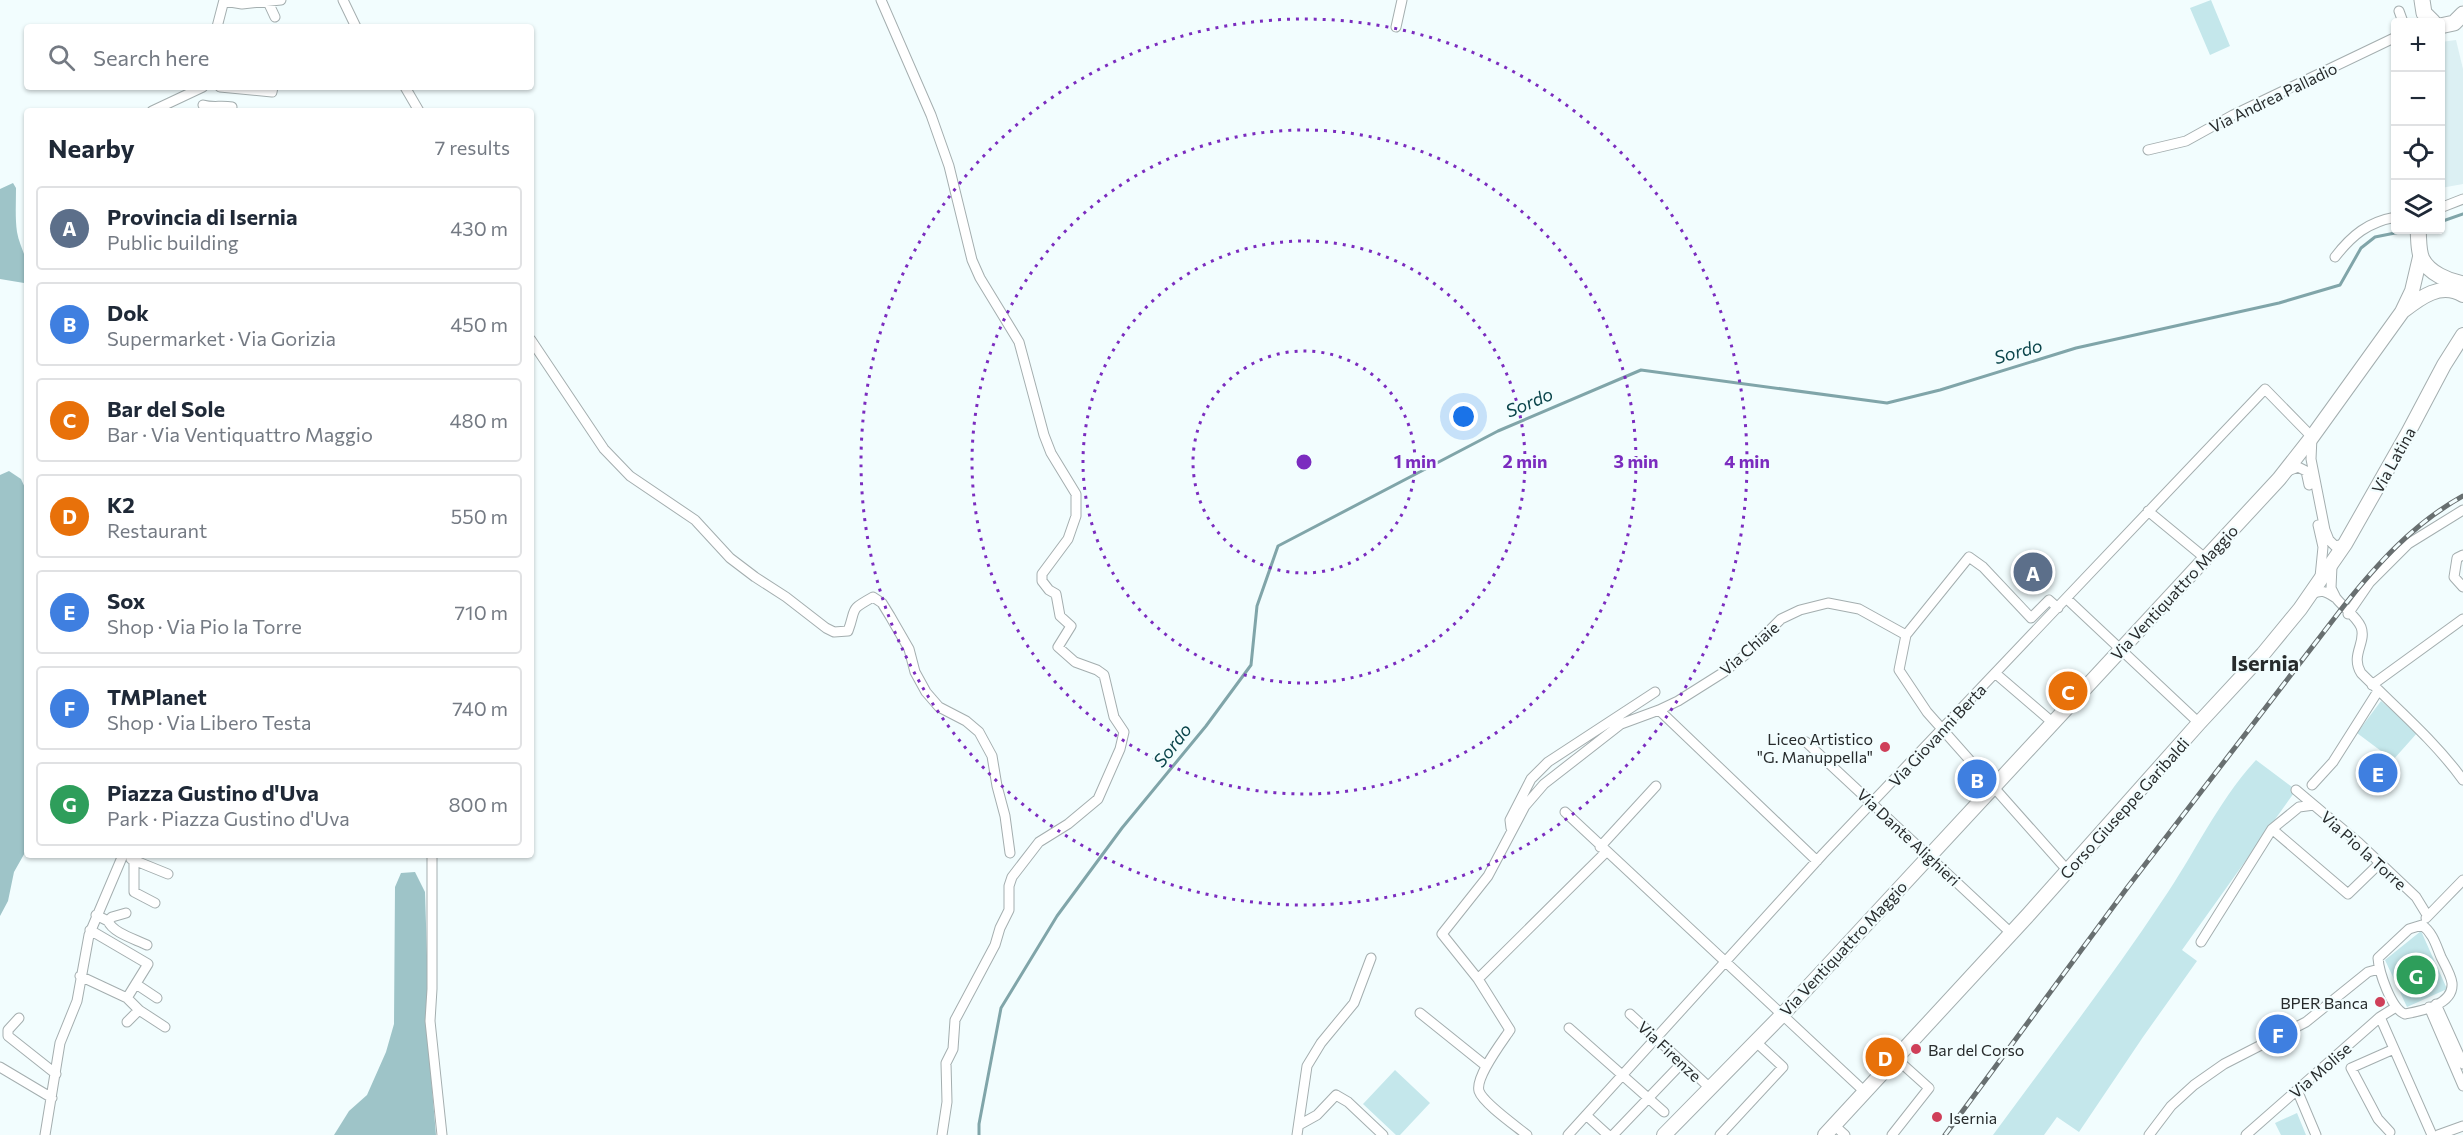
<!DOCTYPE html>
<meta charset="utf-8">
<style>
:root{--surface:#fff;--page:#f6f6f7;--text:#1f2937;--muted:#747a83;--line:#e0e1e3;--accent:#cf3f59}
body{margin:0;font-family:Commissioner,sans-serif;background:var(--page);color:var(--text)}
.controls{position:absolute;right:18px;top:18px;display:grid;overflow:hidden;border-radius:6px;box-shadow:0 2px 4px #0004}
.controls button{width:54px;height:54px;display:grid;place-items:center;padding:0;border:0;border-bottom:2px solid var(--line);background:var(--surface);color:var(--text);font:30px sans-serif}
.you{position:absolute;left:1464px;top:417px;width:21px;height:21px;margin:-15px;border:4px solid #fff;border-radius:50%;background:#1a73e8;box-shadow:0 0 0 9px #1a73e833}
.badge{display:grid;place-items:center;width:39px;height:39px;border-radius:50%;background:var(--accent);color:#fff;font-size:20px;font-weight:700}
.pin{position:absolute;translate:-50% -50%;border:3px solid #fff;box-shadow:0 2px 6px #0006}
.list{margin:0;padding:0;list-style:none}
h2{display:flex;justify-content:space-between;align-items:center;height:78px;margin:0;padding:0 24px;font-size:26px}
h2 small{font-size:20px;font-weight:400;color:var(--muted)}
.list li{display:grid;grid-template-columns:39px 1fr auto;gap:18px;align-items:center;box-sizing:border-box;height:84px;margin:0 12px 12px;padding:0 12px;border:2px solid var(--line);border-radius:6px}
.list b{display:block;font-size:22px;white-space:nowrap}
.list p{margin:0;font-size:20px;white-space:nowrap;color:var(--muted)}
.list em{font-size:20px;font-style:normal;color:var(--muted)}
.icon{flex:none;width:33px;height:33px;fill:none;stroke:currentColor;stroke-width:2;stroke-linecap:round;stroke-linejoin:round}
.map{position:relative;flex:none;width:2463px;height:1135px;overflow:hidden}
.search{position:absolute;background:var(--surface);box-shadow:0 2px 4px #0004;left:24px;top:24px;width:510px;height:66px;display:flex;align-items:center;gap:15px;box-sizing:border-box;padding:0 21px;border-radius:6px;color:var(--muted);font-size:22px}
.panel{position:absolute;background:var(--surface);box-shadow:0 2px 4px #0004;left:24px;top:108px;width:510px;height:750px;border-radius:6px}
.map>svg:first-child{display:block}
</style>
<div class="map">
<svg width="2463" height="1135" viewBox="0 0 2463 1135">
<rect width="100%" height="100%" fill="#f2fdfe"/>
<path fill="#dcf0f3" d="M2456,40L2463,69V184L2441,188V42Z"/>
<path fill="#c4e7eb" d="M2211,0L2230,46L2210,55L2190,8Z
M2381,701L2418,732L2393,760L2357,733Z
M2256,760L2296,790L2182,950L2197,961L2143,1037L2079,1132L2057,1117L2044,1135H1993C2050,1057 2109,981 2162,901C2194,855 2218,801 2256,760Z
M2421,931L2447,989L2407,1007L2385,960Z
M1395,1070L1430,1103L1400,1135H1396L1363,1104Z
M2297,1113L2306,1135H2281L2275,1123Z"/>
<path fill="#9ec4c8" d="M13,183L16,188C16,203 15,218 17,232C20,250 34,266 24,283L0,279V189Z
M9,471L21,479L27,492V800L25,803L27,849L14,872L8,901L0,916V475Z
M415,872L425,892L428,988L427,1030L436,1135H334L349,1111L367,1095L386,1052L394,1024L395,887L401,873Z"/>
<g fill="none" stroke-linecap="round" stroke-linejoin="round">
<path stroke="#80a5a9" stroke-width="3" d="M2440,222L2463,214
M979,1135V1124L1001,1008L1057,916L1122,828L1206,726L1251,665L1257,606L1278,546L1498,431L1641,370L1887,403L1940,390L2076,348L2279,303L2340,285L2361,248L2375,237L2410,230"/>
<g stroke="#a4aeaf" stroke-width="11">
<path id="street" d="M343,0L356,27
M881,0L931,115L949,166L972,260L980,278L1019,342L1044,435L1051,453L1076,494V516L1068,539L1042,574V581L1049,590L1056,594L1060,616L1071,626L1058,647L1075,662L1097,670L1104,675L1114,717L1124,732L1120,749L1098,799L1068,824L1039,842L1012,877L1009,886V910L1000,928L995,945L955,1020L953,1049L946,1063L947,1102L942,1135
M224,1L242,4L281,0
M268,2L275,17
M2399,11L2403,22
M217,27L224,0
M1396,27L1402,0
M220,87L272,92L273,87
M405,87L419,111
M203,105C213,108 221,105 232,107
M152,111L203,87
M2148,150L2186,141L2233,115L2396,37
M2440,208L2463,199
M2335,257C2352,235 2368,222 2396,217
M531,340L604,449L630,476L695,520L730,558L755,577L786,597L826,628L834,632L848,631C857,607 848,611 873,597L882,603L890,616L909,649L915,672L926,692L939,707L966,721L979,732L992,756L997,786L1005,816L1010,853
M2288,471L2298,467L2306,471L2309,485
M2148,511L2205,558
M2318,525L2323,547L2320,577
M2463,555L2457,558L2454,577L2463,587
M2312,594C2323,589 2326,592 2336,598L2331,588L2332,566
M2336,598C2343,607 2357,617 2361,627C2367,642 2350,655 2361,673C2397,709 2434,740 2463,780
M2067,599L2199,723
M2058,608L2049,600L2031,618L1983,567L1969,557L1906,635L1899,670L1927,712L2068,871
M2348,614L2370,582L2408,544L2463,510
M1995,673L2052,722
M2372,685L2463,619
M1659,710L1817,861
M1806,742L2011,933
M2312,785L2333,762L2378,691
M2296,790L2359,843L2416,897L2427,915
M1565,812L1865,1092
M1511,828L1510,820L1531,779L1548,762L1655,692
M2272,829L2348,894L2380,863
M1600,847L1656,786
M432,855V989L430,1021L442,1135
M131,859L168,874
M134,860V892L155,903
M96,915L108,921C113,933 135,939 147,945
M2426,918L2463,880
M108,921L112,917L126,913
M2422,925C2433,933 2436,945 2441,957C2445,965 2451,975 2452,983C2454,1005 2421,1011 2405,1014C2391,1009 2379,972 2378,958L2409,929Z
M90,930L148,964L127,998
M2201,942L2272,829L2299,807L2314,805
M80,976L127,998L139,1010L127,1022
M1478,979L1606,852
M136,984L157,998
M2436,1004L2463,1064
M2429,1007L2463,1086
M139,1010L165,1027
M1420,1013L1486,1066
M1630,1014L1710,1088
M2380,1017L2432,1135
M19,1018L8,1030V1036L56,1074
M1569,1028L1664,1112
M0,1067L52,1098
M2297,1090L2316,1135
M1586,1115L1608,1135
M1299,1125L1317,1115L1336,1095L1348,1102L1383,1135
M1834,1125L1845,1135
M2390,1132L2378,1119L2351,1068L2394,1049
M45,1135L60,1043L77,1001L89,935L123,855
M1297,1135L1307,1066L1321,1043L1354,1003L1371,958
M1527,1135C1516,1126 1483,1103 1479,1091C1475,1077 1502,1042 1510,1030L1478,979L1442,934L1488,876L1525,806L1544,784L1621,724L1659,710L1678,701L1724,672L1745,655L1781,619L1800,610L1828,603L1859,609L1906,635
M1568,1135L1823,854L2265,389L2312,437L2311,459L2325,530L2329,540L2335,546L2345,544
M1613,1135L1682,1063
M1720,1135L1783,1067L1756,1042
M1892,1135L1929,1088L1900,1062L1897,1057
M2149,1135L2171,1106L2194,1085L2224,1064L2306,1022L2368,972L2379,969
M2246,1135L2380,1017L2396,1007
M2438,1135L2463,1126"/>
</g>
<g stroke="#a4aeaf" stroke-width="16">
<path id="secondary" d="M2403,311C2421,297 2441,282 2463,295
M1664,1135L1783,1014L2279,479L2312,437L2402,312L2412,291L2420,257
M1825,1135L2029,914L2199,723L2263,654L2300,609L2345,544L2408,433L2444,365L2463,335"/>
</g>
<g stroke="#a4aeaf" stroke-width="17">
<path id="primary" d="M2422,0L2424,13L2433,22
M2440,26L2454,23L2463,14
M2418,230C2419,238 2418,251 2422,259C2429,273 2448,281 2463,284"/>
</g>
<use href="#street" stroke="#fff" stroke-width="9"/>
<use href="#secondary" stroke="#fff" stroke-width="14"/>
<use href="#primary" stroke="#fff" stroke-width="15"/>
<g stroke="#686f70" stroke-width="5">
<path id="rail" d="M1945,1135L2127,888L2343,607C2377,564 2414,523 2463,496"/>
</g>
<use href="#rail" stroke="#f2fdfe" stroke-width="3" stroke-dasharray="9" stroke-linecap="butt"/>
</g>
<g fill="none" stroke="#7b2cbf" stroke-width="3" stroke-dasharray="3 6">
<circle cx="1304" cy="462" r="111"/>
<circle cx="1304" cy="462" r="221"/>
<circle cx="1304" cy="462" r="332"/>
<circle cx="1304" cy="462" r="443"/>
</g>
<g fill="#cf3f59" stroke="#f2fdfe" stroke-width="2">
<circle cx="1885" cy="747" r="6"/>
<circle cx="2380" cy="1002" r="6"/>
<circle cx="1916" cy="1049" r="6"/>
<circle cx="1937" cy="1117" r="6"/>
</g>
<g text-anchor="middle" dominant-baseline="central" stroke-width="4.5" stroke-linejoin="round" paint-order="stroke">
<g font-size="16" fill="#272b2c" stroke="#f2fdfe">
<text transform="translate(2273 97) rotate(-26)">Via Andrea Palladio</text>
<text transform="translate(2393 460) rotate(-61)">Via Latina</text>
<text transform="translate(2174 592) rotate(-47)">Via Ventiquattro Maggio</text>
<text transform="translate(1749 648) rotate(-41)">Via Chiaie</text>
<text transform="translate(1937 735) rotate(-47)">Via Giovanni Berta</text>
<text transform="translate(2124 808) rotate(-48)">Corso Giuseppe Garibaldi</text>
<text transform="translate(1909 837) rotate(43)">Via Dante Alighieri</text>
<text transform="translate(2364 850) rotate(42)">Via Pio la Torre</text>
<text transform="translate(1843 948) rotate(-47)">Via Ventiquattro Maggio</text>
<text transform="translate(1670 1051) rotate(43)">Via Firenze</text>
<text transform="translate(2320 1070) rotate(-41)">Via Molise</text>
</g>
<g font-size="16" fill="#272b2c" stroke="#f2fdfe" text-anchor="end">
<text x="1873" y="738">Liceo Artistico<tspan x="1873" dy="18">"G. Manuppella"</tspan></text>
<text x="2368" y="1002">BPER Banca</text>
<text x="1928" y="1049" text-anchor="start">Bar del Corso</text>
<text x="1949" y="1117" text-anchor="start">Isernia</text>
</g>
<g font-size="18" font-style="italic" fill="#0b454b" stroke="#f2fdfe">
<text transform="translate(2018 351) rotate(-16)">Sordo</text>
<text transform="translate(1529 402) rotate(-23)">Sordo</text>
<text transform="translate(1172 745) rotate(-52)">Sordo</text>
</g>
<g font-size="22" font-weight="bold" fill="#272b2c" stroke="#f2fdfe">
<text x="2265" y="662">Isernia</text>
</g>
</g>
<circle cx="1304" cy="462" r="9" fill="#7b2cbf" stroke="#f2fdfe" stroke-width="3"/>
<g font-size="18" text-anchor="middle" font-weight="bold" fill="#7b2cbf" stroke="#f2fdfe" stroke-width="4.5" stroke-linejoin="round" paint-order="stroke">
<text x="1415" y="468">1 min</text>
<text x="1525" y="468">2 min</text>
<text x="1636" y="468">3 min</text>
<text x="1747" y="468">4 min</text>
</g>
</svg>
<div class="controls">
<button>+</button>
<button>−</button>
<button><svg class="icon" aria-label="locate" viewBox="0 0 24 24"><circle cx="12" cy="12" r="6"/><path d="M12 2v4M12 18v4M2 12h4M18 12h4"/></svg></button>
<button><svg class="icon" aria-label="layers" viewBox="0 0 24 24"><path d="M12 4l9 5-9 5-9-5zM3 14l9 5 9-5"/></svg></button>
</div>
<div class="you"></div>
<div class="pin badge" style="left:2033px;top:572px;background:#5c6f8a">A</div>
<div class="pin badge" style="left:1977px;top:779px;background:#3f7fe0">B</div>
<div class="pin badge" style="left:2068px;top:691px;background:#e8710a">C</div>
<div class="pin badge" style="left:1885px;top:1057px;background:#e8710a">D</div>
<div class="pin badge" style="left:2378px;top:773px;background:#3f7fe0">E</div>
<div class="pin badge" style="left:2278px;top:1034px;background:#3f7fe0">F</div>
<div class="pin badge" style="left:2416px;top:975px;background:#2e9e5b">G</div>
<div class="search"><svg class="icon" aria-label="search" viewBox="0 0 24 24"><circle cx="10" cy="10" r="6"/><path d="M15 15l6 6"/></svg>Search here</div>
<section class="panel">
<h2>Nearby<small>7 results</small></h2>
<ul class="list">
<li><span class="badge" style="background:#5c6f8a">A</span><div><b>Provincia di Isernia</b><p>Public building</p></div><em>430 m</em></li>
<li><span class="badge" style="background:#3f7fe0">B</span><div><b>Dok</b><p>Supermarket · Via Gorizia</p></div><em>450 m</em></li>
<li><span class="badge" style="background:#e8710a">C</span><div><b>Bar del Sole</b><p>Bar · Via Ventiquattro Maggio</p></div><em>480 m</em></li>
<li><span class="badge" style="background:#e8710a">D</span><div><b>K2</b><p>Restaurant</p></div><em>550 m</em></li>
<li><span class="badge" style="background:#3f7fe0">E</span><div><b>Sox</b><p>Shop · Via Pio la Torre</p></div><em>710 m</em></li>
<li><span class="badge" style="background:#3f7fe0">F</span><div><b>TMPlanet</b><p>Shop · Via Libero Testa</p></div><em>740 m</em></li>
<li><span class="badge" style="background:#2e9e5b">G</span><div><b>Piazza Gustino d'Uva</b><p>Park · Piazza Gustino d'Uva</p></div><em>800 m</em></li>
</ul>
</section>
</div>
